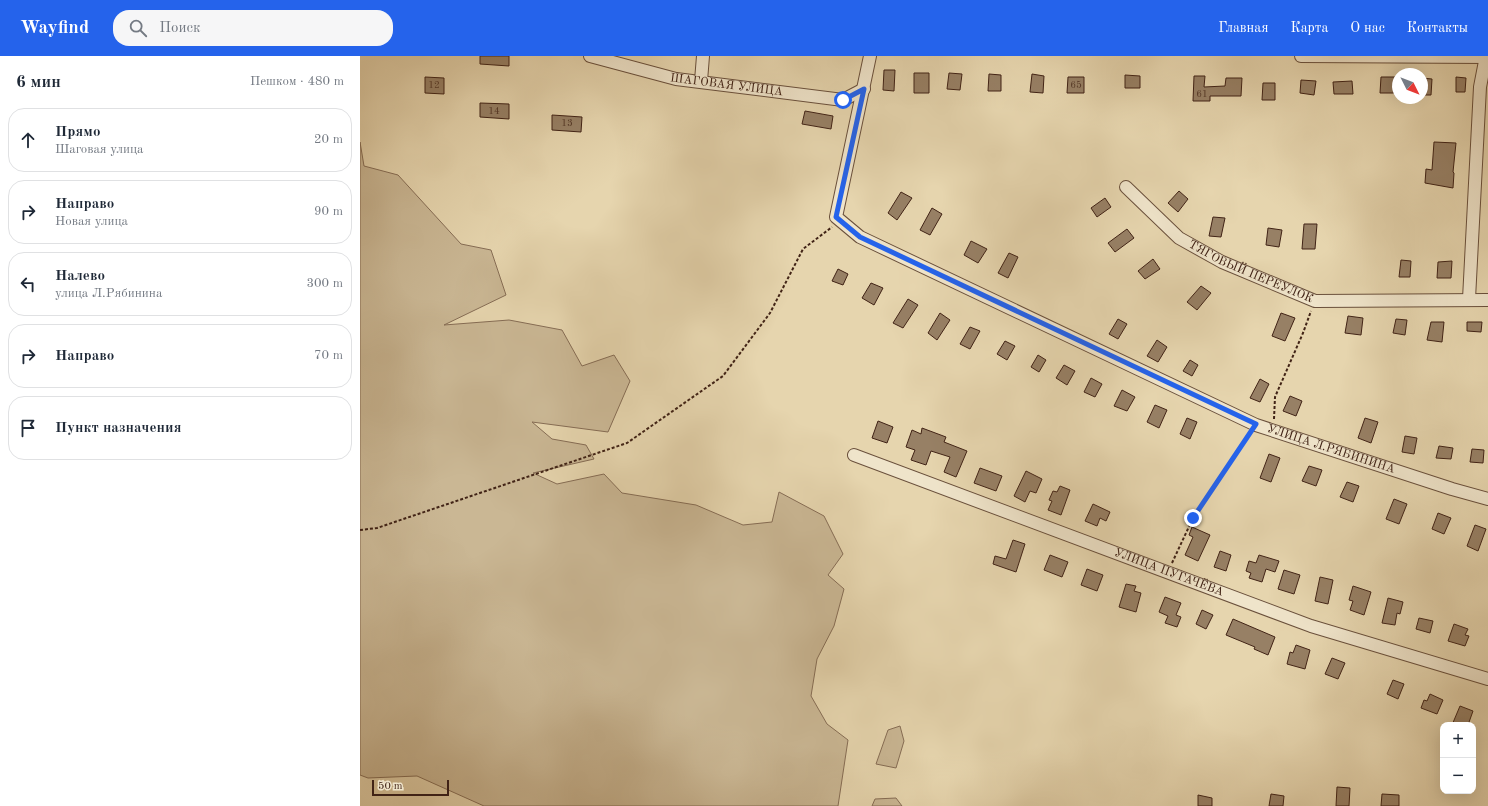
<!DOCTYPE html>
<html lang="ru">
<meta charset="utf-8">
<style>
:root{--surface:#fff;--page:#f6f6f7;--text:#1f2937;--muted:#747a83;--line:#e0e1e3;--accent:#2563eb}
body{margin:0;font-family:"Old Standard TT",serif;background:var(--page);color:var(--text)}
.controls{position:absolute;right:12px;bottom:12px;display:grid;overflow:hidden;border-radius:8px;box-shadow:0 4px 16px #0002}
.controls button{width:36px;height:36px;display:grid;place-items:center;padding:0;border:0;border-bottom:1px solid var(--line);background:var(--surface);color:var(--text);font:20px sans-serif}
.compass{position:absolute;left:1032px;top:12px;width:36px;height:36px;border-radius:50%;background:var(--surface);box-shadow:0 4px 16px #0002;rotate:132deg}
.scale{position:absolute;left:12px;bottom:10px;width:77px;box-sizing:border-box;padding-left:4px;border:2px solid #412316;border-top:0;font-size:11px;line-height:14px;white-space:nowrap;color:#412316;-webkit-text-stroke:3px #efe4ca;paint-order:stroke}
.stop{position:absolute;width:12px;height:12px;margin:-9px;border:3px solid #2563eb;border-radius:50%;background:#fff}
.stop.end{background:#2563eb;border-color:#fff;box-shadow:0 1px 4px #0008}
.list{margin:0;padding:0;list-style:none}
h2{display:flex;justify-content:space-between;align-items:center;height:52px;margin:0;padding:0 16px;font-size:17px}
h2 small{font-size:13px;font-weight:400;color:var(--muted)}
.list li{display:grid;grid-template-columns:26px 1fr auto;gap:12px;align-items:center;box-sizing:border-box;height:64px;margin:0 8px 8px;padding:0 8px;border:1px solid var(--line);border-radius:16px}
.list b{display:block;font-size:15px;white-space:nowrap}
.list p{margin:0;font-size:13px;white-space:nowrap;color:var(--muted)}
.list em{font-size:13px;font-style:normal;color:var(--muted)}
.icon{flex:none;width:22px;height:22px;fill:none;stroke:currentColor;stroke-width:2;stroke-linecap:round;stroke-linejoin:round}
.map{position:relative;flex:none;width:1128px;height:750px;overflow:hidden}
header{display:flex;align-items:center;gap:24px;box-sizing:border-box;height:56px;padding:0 20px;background:var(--accent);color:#fff}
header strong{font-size:19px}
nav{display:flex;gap:22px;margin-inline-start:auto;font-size:14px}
.search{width:280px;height:36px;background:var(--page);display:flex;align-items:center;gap:10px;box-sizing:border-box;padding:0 14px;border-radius:16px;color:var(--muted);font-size:15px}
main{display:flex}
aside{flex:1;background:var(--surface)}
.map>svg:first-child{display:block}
</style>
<header>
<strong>Wayfind</strong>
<div class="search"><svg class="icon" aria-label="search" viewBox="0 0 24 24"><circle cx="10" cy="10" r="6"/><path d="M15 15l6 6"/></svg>Поиск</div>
<nav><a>Главная</a><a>Карта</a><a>О нас</a><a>Контакты</a></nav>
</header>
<main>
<aside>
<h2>6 мин<small>Пешком · 480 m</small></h2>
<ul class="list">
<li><svg class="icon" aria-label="ahead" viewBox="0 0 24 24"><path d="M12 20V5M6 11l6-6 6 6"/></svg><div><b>Прямо</b><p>Шаговая улица</p></div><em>20 m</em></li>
<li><svg class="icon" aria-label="right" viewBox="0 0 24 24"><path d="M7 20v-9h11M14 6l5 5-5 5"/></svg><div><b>Направо</b><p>Новая улица</p></div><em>90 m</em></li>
<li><svg class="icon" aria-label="left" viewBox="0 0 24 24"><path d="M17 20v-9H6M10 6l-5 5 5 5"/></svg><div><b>Налево</b><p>улица Л.Рябинина</p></div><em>300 m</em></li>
<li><svg class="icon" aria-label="right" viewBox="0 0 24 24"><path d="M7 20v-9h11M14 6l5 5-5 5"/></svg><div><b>Направо</b></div><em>70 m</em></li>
<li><svg class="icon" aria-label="arrive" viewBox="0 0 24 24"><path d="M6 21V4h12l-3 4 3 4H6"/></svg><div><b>Пункт назначения</b></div></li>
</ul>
</aside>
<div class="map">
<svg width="1128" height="750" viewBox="0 0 1128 750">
<rect width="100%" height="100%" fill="#e6d5ae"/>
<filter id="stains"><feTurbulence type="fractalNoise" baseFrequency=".005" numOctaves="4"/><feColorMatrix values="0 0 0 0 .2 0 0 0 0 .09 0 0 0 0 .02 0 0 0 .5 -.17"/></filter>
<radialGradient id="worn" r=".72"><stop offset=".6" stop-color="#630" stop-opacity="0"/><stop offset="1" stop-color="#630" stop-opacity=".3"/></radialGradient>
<path fill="#cab794" stroke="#866d55" d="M0,86L4,110L38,119L101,188L131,194L146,239L84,269L149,264L202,274L222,310L254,299L270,325L248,376L172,366L192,383L226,389L234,403L173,417L197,428L244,418L262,437L336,449L383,469L412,466L419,436L464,460L483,498L468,519L484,533L474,570L457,603L451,640L467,668L488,684L478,750H124L57,720L8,722L0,719Z
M540,670L544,685L536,712L516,708L528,674Z
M536,742L542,750H512L515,743Z"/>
<path fill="#978065" stroke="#412316" d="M120,0H149V10L120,8Z
M524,14H535L534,35L523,34Z
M554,17H569V37H554Z
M589,17L602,18L600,34L587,33Z
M629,18L641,19V35H628Z
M672,18L684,20L683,37L670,36Z
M765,19L780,20V32H765Z
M834,20H845L844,31L865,30L866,22H882L881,40H850V45H833Z
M65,21L84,22V38L65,37Z
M708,21H724V37H707Z
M1021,21H1035L1034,37H1020Z
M1096,21L1106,22L1105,36H1096Z
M1062,22L1072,23L1071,39H1062Z
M941,24L956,25L954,39L940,37Z
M992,25L993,38H974L973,26Z
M903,27H915V44H902Z
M120,47L149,48V63L120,61Z
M445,55L473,60L471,73L442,68Z
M192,59L222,61L221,76L192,74Z
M1074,86L1096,87L1093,116L1094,117L1093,132L1065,127L1066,113L1072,114Z
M819,135L828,143L818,156L808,147Z
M541,136L552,142L537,164L528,157Z
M745,142L751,151L737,161L731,152Z
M572,152L582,158L570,179L560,174Z
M853,161L865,162L861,181L849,180Z
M944,168H957L955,193H942Z
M908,172L922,174L919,191L906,189Z
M767,173L774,182L755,196L748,187Z
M611,185L627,193L618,207L604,199Z
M649,197L658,201L648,222L638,217Z
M793,203L800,213L785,223L778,215Z
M1041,204L1051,205L1050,221H1039Z
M1092,205L1091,222H1077L1078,206Z
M478,213L488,218L483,229L472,225Z
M511,227L523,232L514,249L502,242Z
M841,230L851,237L837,254L827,246Z
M548,243L558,249L543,272L533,267Z
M580,257L590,264L577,284L568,277Z
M921,257L935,262L925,285L912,280Z
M988,260L1003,262L1001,279L985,277Z
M758,263L767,268L758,283L749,278Z
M1036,263L1047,264L1045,279L1033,277Z
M1071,266H1084L1082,286L1067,284Z
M1107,266H1122L1121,276L1107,275Z
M610,271L620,275L610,293L600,288Z
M797,284L807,291L798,306L787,300Z
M645,285L655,290L647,304L637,298Z
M678,299L686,304L679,316L671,311Z
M830,304L838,309L832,320L823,315Z
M704,309L715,315L707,329L696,322Z
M731,322L742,328L735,341L724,336Z
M900,323L909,328L900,346L890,342Z
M762,334L775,341L767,355L754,350Z
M930,340L942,345L936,360L923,355Z
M795,349L807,354L799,372L787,366Z
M827,362L837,366L830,383L820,378Z
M1005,362L1018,366L1011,387L998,382Z
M518,365L533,371L527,387L512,382Z
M562,372L586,381L584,386L607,395L596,421L584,416L590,401L571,395L566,409L551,404L555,394L546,391L552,374L561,378Z
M1045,380L1057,382L1054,398L1042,396Z
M1079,390L1093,392L1091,403L1076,402Z
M1112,393L1124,394L1123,407L1110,406Z
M909,398L920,402L911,426L900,422Z
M949,410L962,414L956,430L942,425Z
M620,412L642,420L636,435L614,427Z
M666,415L682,423L676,437L670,435L665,446L654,440Z
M987,426L999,430L993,446L980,441Z
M700,430L710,434L701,459L688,454L692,445L689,444L693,435L697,436Z
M1034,443L1047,448L1039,468L1026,463Z
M733,448L750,456L746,465L740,462L737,470L725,465Z
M1078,457L1091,462L1084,478L1072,473Z
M1115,469L1126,473L1118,495L1107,490Z
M832,471L850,479L838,505L825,499L833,481L829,479Z
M653,484L665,488L656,516L633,508L635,500L646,503Z
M860,495L871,499L866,515L854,511Z
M690,499L708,506L702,521L684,514Z
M899,499L919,505L915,516L906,513L902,526L889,522L891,517L886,515L889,505L896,507Z
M727,513L743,519L737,535L721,529Z
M924,514L940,519L934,538L918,533Z
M960,521L973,524L968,548L955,545Z
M766,528L776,530L774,535L781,537L776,556L759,551Z
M993,530L1011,536L1004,559L990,554L993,545L989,544Z
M805,541L821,547L816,559L821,561L817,571L805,567L808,560L799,556Z
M1028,542L1043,546L1040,558L1037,557L1035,569L1022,567Z
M842,554L853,559L846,573L836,568Z
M1059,562L1073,565L1070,577L1056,573Z
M873,563L915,581L908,599L894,593L895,591L866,579Z
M1094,568L1108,573L1105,579L1109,580L1105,590L1088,585Z
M936,589L950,594L945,613L927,608L930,596L933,597Z
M972,602L985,607L978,623L965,618Z
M1033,624L1044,628L1038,643L1027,638Z
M1070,638L1083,644L1077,658L1061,652L1064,644L1067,645Z
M1100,650L1113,655L1108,669H1092Z
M977,731L990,732L989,750H976Z
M911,738L924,740L923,750H909Z
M1022,738L1039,739V750H1021Z
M838,739L852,742V750H838Z"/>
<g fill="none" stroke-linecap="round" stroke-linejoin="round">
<g stroke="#6a503c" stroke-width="14">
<g id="minor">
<path id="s1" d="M230,0L316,23L483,44L504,33"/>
<path id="s2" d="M510,0L476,161L500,181L896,369L1092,433L1128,443"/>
<path d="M941,0L1128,1"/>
<path d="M341,25L343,0"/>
<path id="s3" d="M766,131L819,182L862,206L955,245L1128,244"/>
<path d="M1109,243L1120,31L1126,0"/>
<path id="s4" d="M494,399L951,570L1128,623"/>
</g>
</g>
<path stroke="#412316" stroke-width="2" stroke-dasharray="3 2" stroke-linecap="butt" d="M914,363L915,341L943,277L951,255
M0,474L17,472L267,387L363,320L410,257L443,193L472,171
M812,507L833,462L890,378"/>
<use href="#minor" stroke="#efe4ca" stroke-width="12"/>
</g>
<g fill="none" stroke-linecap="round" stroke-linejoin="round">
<path stroke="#2563eb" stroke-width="5" d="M483,44L504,33L476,161L500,181L896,368L833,462"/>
</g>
<g text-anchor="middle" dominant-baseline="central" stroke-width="3.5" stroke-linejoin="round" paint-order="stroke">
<g font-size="10" fill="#563a2a">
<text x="74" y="29">12</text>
<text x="716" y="29">65</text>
<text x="842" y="38">61</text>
<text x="134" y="55">14</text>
<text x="207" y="67">13</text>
</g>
<g font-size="12" fill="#412316" stroke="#efe4ca">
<text stroke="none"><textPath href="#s1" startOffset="140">ШАГОВАЯ УЛИЦА</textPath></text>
<text stroke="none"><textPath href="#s3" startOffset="153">ТЯГОВЫЙ ПЕРЕУЛОК</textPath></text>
<text stroke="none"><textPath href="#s2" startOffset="713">УЛИЦА Л.РЯБИНИНА</textPath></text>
<text stroke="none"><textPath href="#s4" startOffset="336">УЛИЦА ПУГАЧЁВА</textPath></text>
</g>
</g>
<rect width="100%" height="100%" filter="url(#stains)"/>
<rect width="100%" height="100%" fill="url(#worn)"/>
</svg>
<div class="controls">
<button>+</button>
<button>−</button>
</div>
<svg class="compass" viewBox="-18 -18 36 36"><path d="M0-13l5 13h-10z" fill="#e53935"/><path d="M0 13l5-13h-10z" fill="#747a83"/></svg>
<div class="scale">50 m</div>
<div class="stop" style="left:483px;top:44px"></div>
<div class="stop end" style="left:833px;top:462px"></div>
</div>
</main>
